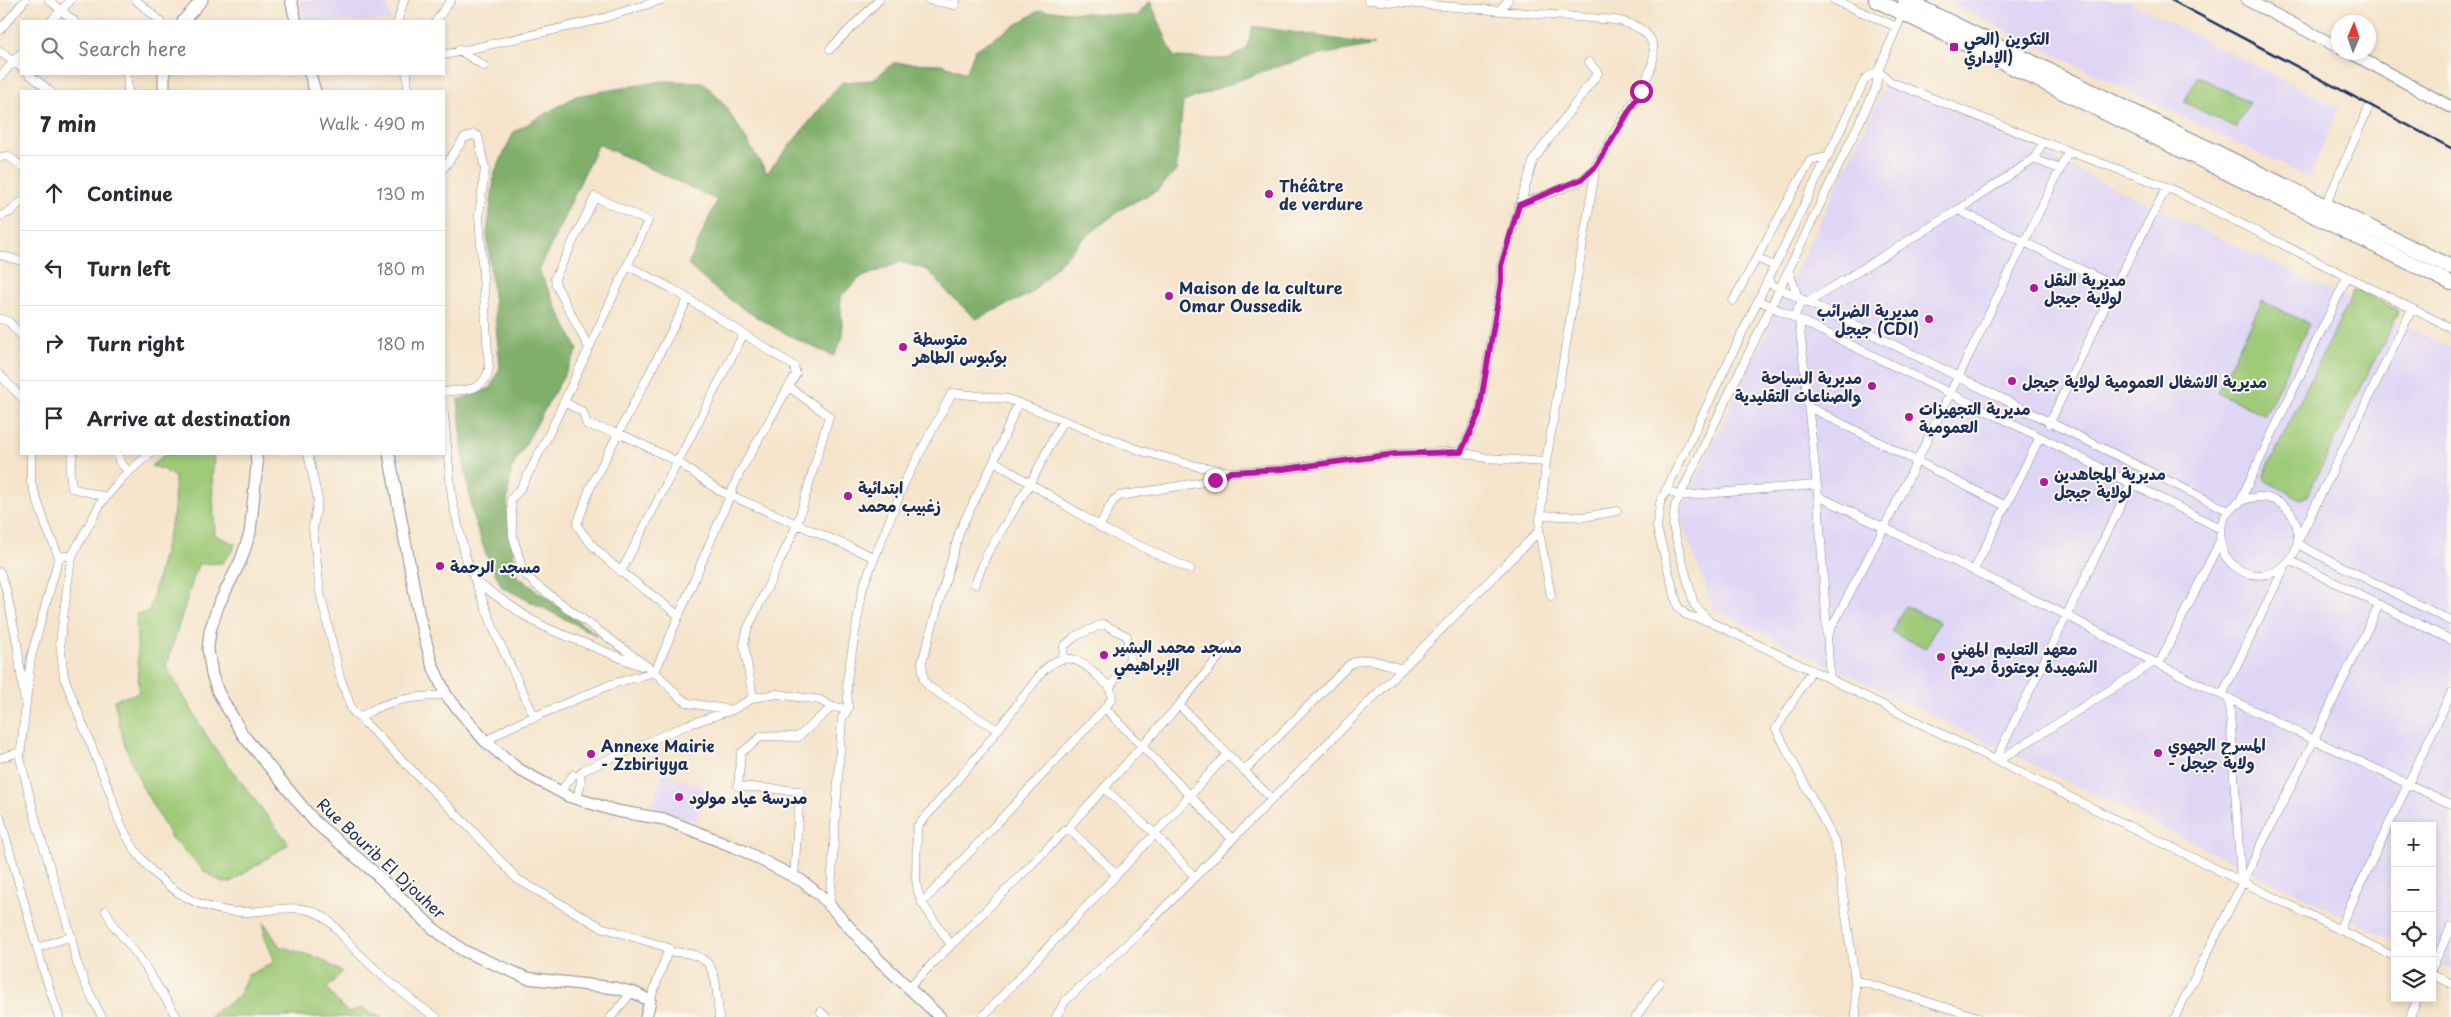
<!DOCTYPE html>
<meta charset="utf-8">
<style>
:root{--surface:#fff;--page:#f7f7f7;--text:#2b2b33;--muted:#7c7c81;--line:#e1e1e2}
body{margin:0;font-family:"Playpen Sans","Playpen Sans Arabic",sans-serif;background:var(--page);color:var(--text)}
.controls{position:absolute;right:15px;bottom:15px;display:grid;overflow:hidden;border-radius:0px;box-shadow:0 2px 8px #0003}
.controls button{width:45px;height:45px;display:grid;place-items:center;padding:0;border:0;border-bottom:1px solid var(--line);background:var(--surface);color:var(--text);font:25px sans-serif}
.compass{position:absolute;left:2331px;top:15px;width:45px;height:45px;border-radius:50%;background:var(--surface);box-shadow:0 2px 8px #0003;rotate:2deg}
.stop{position:absolute;width:15px;height:15px;margin:-11px;border:4px solid #b5179e;border-radius:50%;background:#fff}
.stop.end{background:#b5179e;border-color:#fff;box-shadow:0 1px 5px #0008}
.list{margin:0;padding:0;list-style:none}
h2{display:flex;justify-content:space-between;align-items:center;height:65px;margin:0;padding:0 20px;font-size:21px}
h2 small{font-size:16px;font-weight:400;color:var(--muted)}
.list li{display:grid;grid-template-columns:32px 1fr auto;gap:15px;align-items:center;box-sizing:border-box;height:75px;padding:0 20px;border-top:1px solid var(--line)}
.list b{display:block;font-size:19px;white-space:nowrap}
.list em{font-size:16px;font-style:normal;color:var(--muted)}
.icon{flex:none;width:28px;height:28px;fill:none;stroke:currentColor;stroke-width:2;stroke-linecap:round;stroke-linejoin:round}
.map{position:relative;flex:none;width:2451px;height:1017px;overflow:hidden}
.search{position:absolute;background:var(--surface);box-shadow:0 2px 8px #0003;left:20px;top:20px;width:425px;height:55px;display:flex;align-items:center;gap:12px;box-sizing:border-box;padding:0 18px;border-radius:0px;color:var(--muted);font-size:19px}
.panel{position:absolute;background:var(--surface);box-shadow:0 2px 8px #0003;left:20px;top:90px;width:425px;height:365px;border-radius:0px}
.map>svg:first-child{display:block}
</style>
<div class="map">
<svg width="2451" height="1017" viewBox="0 0 2451 1017">
<rect width="100%" height="100%" fill="#fbf7ec"/>
<filter id="ink" filterUnits="userSpaceOnUse"><feTurbulence type="fractalNoise" baseFrequency=".02" numOctaves="2"/><feDisplacementMap in="SourceGraphic" scale="10" xChannelSelector="R" yChannelSelector="G"/><feConvolveMatrix kernelMatrix="1 2 1 2 8 2 1 2 1" color-interpolation-filters="sRGB"/></filter>
<filter id="wash" filterUnits="userSpaceOnUse"><feTurbulence type="fractalNoise" baseFrequency=".0096" numOctaves="4" result="noise"/><feDisplacementMap in="SourceGraphic" scale="20" xChannelSelector="R" yChannelSelector="G"/><feGaussianBlur stdDeviation="1.12" result="paint"/><feColorMatrix in="noise" values="0 0 0 0 0 0 0 0 0 0 0 0 0 0 0 0 0 1.4 0 .05"/><feComposite in="paint" operator="in"/></filter>
<g filter="url(#wash)">
<rect width="100%" height="100%" fill="#f5e4cb"/>
<path fill="#dfd5f5" d="M300,0H386L391,21H305Z
M1943,0H2126L2339,108L2309,178Z
M1888,80L2451,348V969L2432,960V826H2395V941L1714,609L1679,514Z
M663,773L707,788L695,821L651,806Z"/>
<path fill="#9fcb79" stroke="#5d7d6c" d="M2198,76L2249,102L2236,128L2184,102Z
M2357,290L2397,310L2398,314L2306,497L2301,499L2266,481L2264,475L2353,292Z
M2262,301L2309,324L2265,415L2217,392Z
M165,454H214L212,482L215,535L235,544L233,550L222,563L198,564L166,666L211,743L289,844L231,882L223,883L204,871L172,839L142,786L124,743L114,700L139,693L136,614L149,612L174,512L175,477L162,469L151,466Z
M1905,606L1939,622L1926,648L1892,632Z
M264,922L279,946L321,959L342,972L327,988L337,1002L349,1013L361,1008L382,1017H208L238,997L248,975L275,962L264,935Z"/>
<path fill="#7faf69" stroke="#4d6f64" d="M1150,1L1174,57L1227,59L1246,49L1253,26L1374,45L1310,57L1263,71L1183,102L1176,171L1158,190L1121,209L1082,240L1030,294L976,319L950,295L928,270L901,262L860,278L840,297L843,337L834,356C783,335 728,304 688,265L717,200L598,144L539,271L578,350L511,470L507,503L516,575L598,636L502,587L487,557L473,517L463,455L458,400L491,388L500,367L487,234L495,171L514,132L576,96L662,81L703,82L724,104L767,173L842,82L873,80L893,63L942,64L966,73L975,50L1040,10L1137,16Z"/>
</g>
<g filter="url(#ink)">
<g fill="none" stroke-linecap="round" stroke-linejoin="round">
<g stroke="#888a94" stroke-width="9">
<path id="street" d="M49,0L74,21
M136,0L160,21
M929,0L955,5L956,0
M1368,0L1615,20C1689,34 1638,92 1617,128C1607,145 1599,167 1583,179C1568,189 1536,197 1519,205
M1834,0L1897,27
M1499,11L1508,0
M51,21L71,0
M398,21L404,0
M436,21L451,0
M0,30L25,0
M830,49L879,0
M459,50L484,66
M0,52L21,67
M444,55L597,20L661,0
M1878,71L1891,82L2043,142L2167,187L2451,328
M29,74L50,91
M127,74L128,91
M407,74L408,91
M0,77L21,53
M0,157L8,156L21,166
M2034,159L2060,169
M444,168L464,138L474,134L478,136L485,169L479,215L489,369C483,393 465,389 444,392
M2325,206L2369,107
M1958,210L2115,286
M0,216L10,212L21,202
M0,255L21,261
M1757,258L1774,266
M628,266L671,288L794,366L796,374L740,472L655,672
M1789,271L1798,298
M1767,282L2229,511
M1758,300L2040,437L2221,529
M1733,301L1810,161L1827,157
M1807,303L1958,210L2034,159L2043,142
M1794,318L1802,300
M0,319L8,321L21,335
M1799,320L1818,496L1830,679L2395,957
M589,348L556,285L555,278L595,197L648,221L549,434L521,488L511,499L513,536L523,572L536,585L655,672L679,697L688,703L732,710
M0,375L21,397
M564,402L583,412L587,425L619,433L678,462L718,490L873,557
M1809,407L2006,506
M444,414L452,499L465,555L497,637L535,718
M2049,424L2115,286L2167,187
M1461,452L1479,413L1501,282V266L1534,159L1598,73L1589,62
M31,454V482L46,526L59,557
M73,454L70,472L72,488L106,497
M119,454V461L129,472
M149,454L122,478L101,503L74,552L70,566L60,642L64,677L111,795C126,858 179,914 248,912C270,911 299,903 319,914C331,920 338,931 346,940C366,963 410,1001 436,1017
M308,454L318,499L313,528L320,592L340,677L352,710L469,827L517,879L601,927L669,948L650,1001
M994,461L1107,531L1190,569
M1666,489L1679,496L1815,485
M1818,496L2066,615L2154,662L2314,740L2451,804
M2220 536a39 39 0 1 1 78 0a39 39 0 1 1-78 0Z
M2239,503L2347,277
M1541,515L1584,517L1617,511
M1099,527L1113,501L1119,496L1215,480L1231,472
M1539,531L1551,596
M2298,541L2412,309
M2297,544L2451,621
M73,555L59,557L31,657L20,758L37,825L71,936L76,960L86,986L102,1017
M2289,560L2451,640
M1974,570L2040,437
M0,572L6,589L17,643L24,697
M621,572L743,335
M476,582L530,619L549,629L641,666
M975,584L987,554L1031,482L1063,420
M679,616C648,590 597,559 577,525L590,488L688,299
M1709,621L1694,604L1673,527L1675,506L1876,88L1878,71L1903,13
M1828,634L1884,528L2069,151
M1063,657L1064,646L1076,636L1103,624L1127,636L1130,659L1110,687
M2159,664L2221,539
M1812,670L1776,729L1836,844L1855,980L1978,1017
M1830,679L1710,622L1686,615L1678,607L1657,528L1660,503L1865,79L1878,71
M2222,695L2285,566
M753,698L744,645L747,630L797,525L829,416L789,387
M2229,698L2241,880
M1179,705L1229,645
M1105,708L1231,838
M360,718C384,699 416,697 446,695
M996,729L929,687L924,680L922,662L960,530L994,461L1018,403
M486,741L510,727L612,684L655,672
M0,758L20,752
M1996,759L2131,484
M1998,761L2154,662
M1244,771L1349,665C1366,654 1382,663 1401,669
M1104,788L1155,834L1194,876
M560,792L573,775
M577,799L581,782L580,774L584,770L687,725L732,710L753,698L777,694L820,700L832,707L848,709
M0,817L44,972L59,1017
M1068,828L1116,874
M794,877L800,791L738,786L741,753L762,736L798,737L832,707
M922,903L1105,708L1112,698L1110,687C1087,668 1071,643 1043,671L980,753L917,827L916,879L918,892L922,903L951,945
M830,905L842,718L848,709L847,680L863,587L905,481L952,393L1008,399L1142,451L1196,466L1231,472L1284,469L1395,454L1444,452H1461L1486,458L1546,462
M106,911L114,926L139,957L177,1017
M2339,930L2451,693
M37,948L71,936
M667,952C719,951 715,975 719,1017
M2432,968L2451,927
M2432,975L2451,983
M1855,980L1856,1017
M908,988L1068,828L1179,705L1271,798
M821,1012L826,1017
M611,1017L632,992
M982,1017L1155,834L1227,754
M1056,1017L1065,1001L1138,934L1539,531L1546,462L1596,166
M1636,1017L1660,982
M2175,1017L2314,740L2379,605
M2410,1017L2418,998"/>
</g>
<g stroke="#888a94" stroke-width="13">
<path id="secondary" d="M291,0L296,21
M2247,0L2338,47
M183,21L202,0
M2349,52L2451,107
M164,74V91
M310,74L315,91
M256,454L257,465L250,533L241,560L218,606L210,631L208,649L212,675L218,692L243,735L315,822L375,873L434,929L464,951L527,978L615,988L635,993L650,1001L646,1017
M389,454L419,616L432,664L446,695L485,741L518,769L568,796L616,811L664,819L742,850L802,881L821,896L879,960L940,1017"/>
</g>
<g stroke="#888a94" stroke-width="16">
<path id="highway" d="M1876,0L2451,283
M1905,0L2451,267"/>
</g>
<use href="#street" stroke="#fff" stroke-width="8"/>
<use href="#secondary" stroke="#fff" stroke-width="11"/>
<use href="#highway" stroke="#fff" stroke-width="14"/>
<path stroke="#1b2f5e" stroke-width="2.5" d="M2171,0L2451,148"/>
</g>
</g>
<g fill="none" stroke-linecap="round" stroke-linejoin="round" filter="url(#ink)">
<path stroke="#b5179e" stroke-width="6" d="M1215,480L1231,472L1284,469L1395,454L1461,452L1479,413L1501,282V266L1519,205L1582,179L1596,166L1641,91"/>
</g>
<g fill="#b5179e" stroke="#fbf7ec" stroke-width="2">
<rect x="1949" y="42" width="10" height="10" rx="2.5"/>
<circle cx="1269" cy="194" r="5"/>
<circle cx="2034" cy="288" r="5"/>
<circle cx="1169" cy="296" r="5"/>
<circle cx="1929" cy="319" r="5"/>
<circle cx="903" cy="347" r="5"/>
<circle cx="2012" cy="381" r="5"/>
<circle cx="1872" cy="386" r="5"/>
<circle cx="1909" cy="417" r="5"/>
<circle cx="2044" cy="482" r="5"/>
<circle cx="848" cy="496" r="5"/>
<circle cx="440" cy="566" r="5"/>
<circle cx="1104" cy="655" r="5"/>
<circle cx="1941" cy="657" r="5"/>
<circle cx="2158" cy="753" r="5"/>
<circle cx="591" cy="754" r="5"/>
<circle cx="679" cy="797" r="5"/>
</g>
<g text-anchor="middle" dominant-baseline="central" stroke-width="4" stroke-linejoin="round" paint-order="stroke">
<g font-size="16" font-weight="bold" fill="#1b2f5e" stroke="#fbf7ec" text-anchor="start">
<text x="1964" y="38">التكوين (الحي<tspan x="1964" dy="18">الإداري)</tspan></text>
<text x="1279" y="185">Théâtre<tspan x="1279" dy="18">de verdure</tspan></text>
<text x="2044" y="279">مديرية النقل<tspan x="2044" dy="18">لولاية جيجل</tspan></text>
<text x="1179" y="287">Maison de la culture<tspan x="1179" dy="18">Omar Oussedik</tspan></text>
<text x="1919" y="310" text-anchor="end">مديرية الضرائب<tspan x="1919" dy="18">جيجل (CDI)</tspan></text>
<text x="913" y="338">متوسطة<tspan x="913" dy="18">بوكبوس الطاهر</tspan></text>
<text x="1862" y="377" text-anchor="end">مديرية السياحة<tspan x="1862" dy="18">والصناعات التقليدية</tspan></text>
<text x="2022" y="381">مديرية الاشغال العمومية لولاية جيجل</text>
<text x="1919" y="408">مديرية التجهيزات<tspan x="1919" dy="18">العمومية</tspan></text>
<text x="2054" y="473">مديرية المجاهدين<tspan x="2054" dy="18">لولاية جيجل</tspan></text>
<text x="858" y="487">ابتدائية<tspan x="858" dy="18">زغبيب محمد</tspan></text>
<text x="450" y="566">مسجد الرحمة</text>
<text x="1114" y="646">مسجد محمد البشير<tspan x="1114" dy="18">الإبراهيمي</tspan></text>
<text x="1951" y="648">معهد التعليم المهني<tspan x="1951" dy="18">الشهيدة بوعتورة مريم</tspan></text>
<text x="2168" y="744">المسرح الجهوي<tspan x="2168" dy="18">- ولاية جيجل</tspan></text>
<text x="601" y="745">Annexe Mairie<tspan x="601" dy="18">- Zzbiriyya</tspan></text>
<text x="689" y="797">مدرسة عياد مولود</text>
</g>
<g font-size="16" fill="#1b2f5e" stroke="#fbf7ec">
<text transform="translate(382 858) rotate(43)">Rue Bourib El Djouher</text>
</g>
</g>
</svg>
<div class="controls">
<button>+</button>
<button>−</button>
<button><svg class="icon" aria-label="locate" viewBox="0 0 24 24"><circle cx="12" cy="12" r="6"/><path d="M12 2v4M12 18v4M2 12h4M18 12h4"/></svg></button>
<button><svg class="icon" aria-label="layers" viewBox="0 0 24 24"><path d="M12 4l9 5-9 5-9-5zM3 14l9 5 9-5"/></svg></button>
</div>
<svg class="compass" viewBox="-18 -18 36 36"><path d="M0-13l5 13h-10z" fill="#e53935"/><path d="M0 13l5-13h-10z" fill="#7c7c81"/></svg>
<div class="stop" style="left:1641px;top:91px"></div>
<div class="stop end" style="left:1215px;top:480px"></div>
<div class="search"><svg class="icon" aria-label="search" viewBox="0 0 24 24"><circle cx="10" cy="10" r="6"/><path d="M15 15l6 6"/></svg>Search here</div>
<section class="panel">
<h2>7 min<small>Walk · 490 m</small></h2>
<ul class="list">
<li><svg class="icon" aria-label="ahead" viewBox="0 0 24 24"><path d="M12 20V5M6 11l6-6 6 6"/></svg><div><b>Continue</b></div><em>130 m</em></li>
<li><svg class="icon" aria-label="left" viewBox="0 0 24 24"><path d="M17 20v-9H6M10 6l-5 5 5 5"/></svg><div><b>Turn left</b></div><em>180 m</em></li>
<li><svg class="icon" aria-label="right" viewBox="0 0 24 24"><path d="M7 20v-9h11M14 6l5 5-5 5"/></svg><div><b>Turn right</b></div><em>180 m</em></li>
<li><svg class="icon" aria-label="arrive" viewBox="0 0 24 24"><path d="M6 21V4h12l-3 4 3 4H6"/></svg><div><b>Arrive at destination</b></div></li>
</ul>
</section>
</div>
